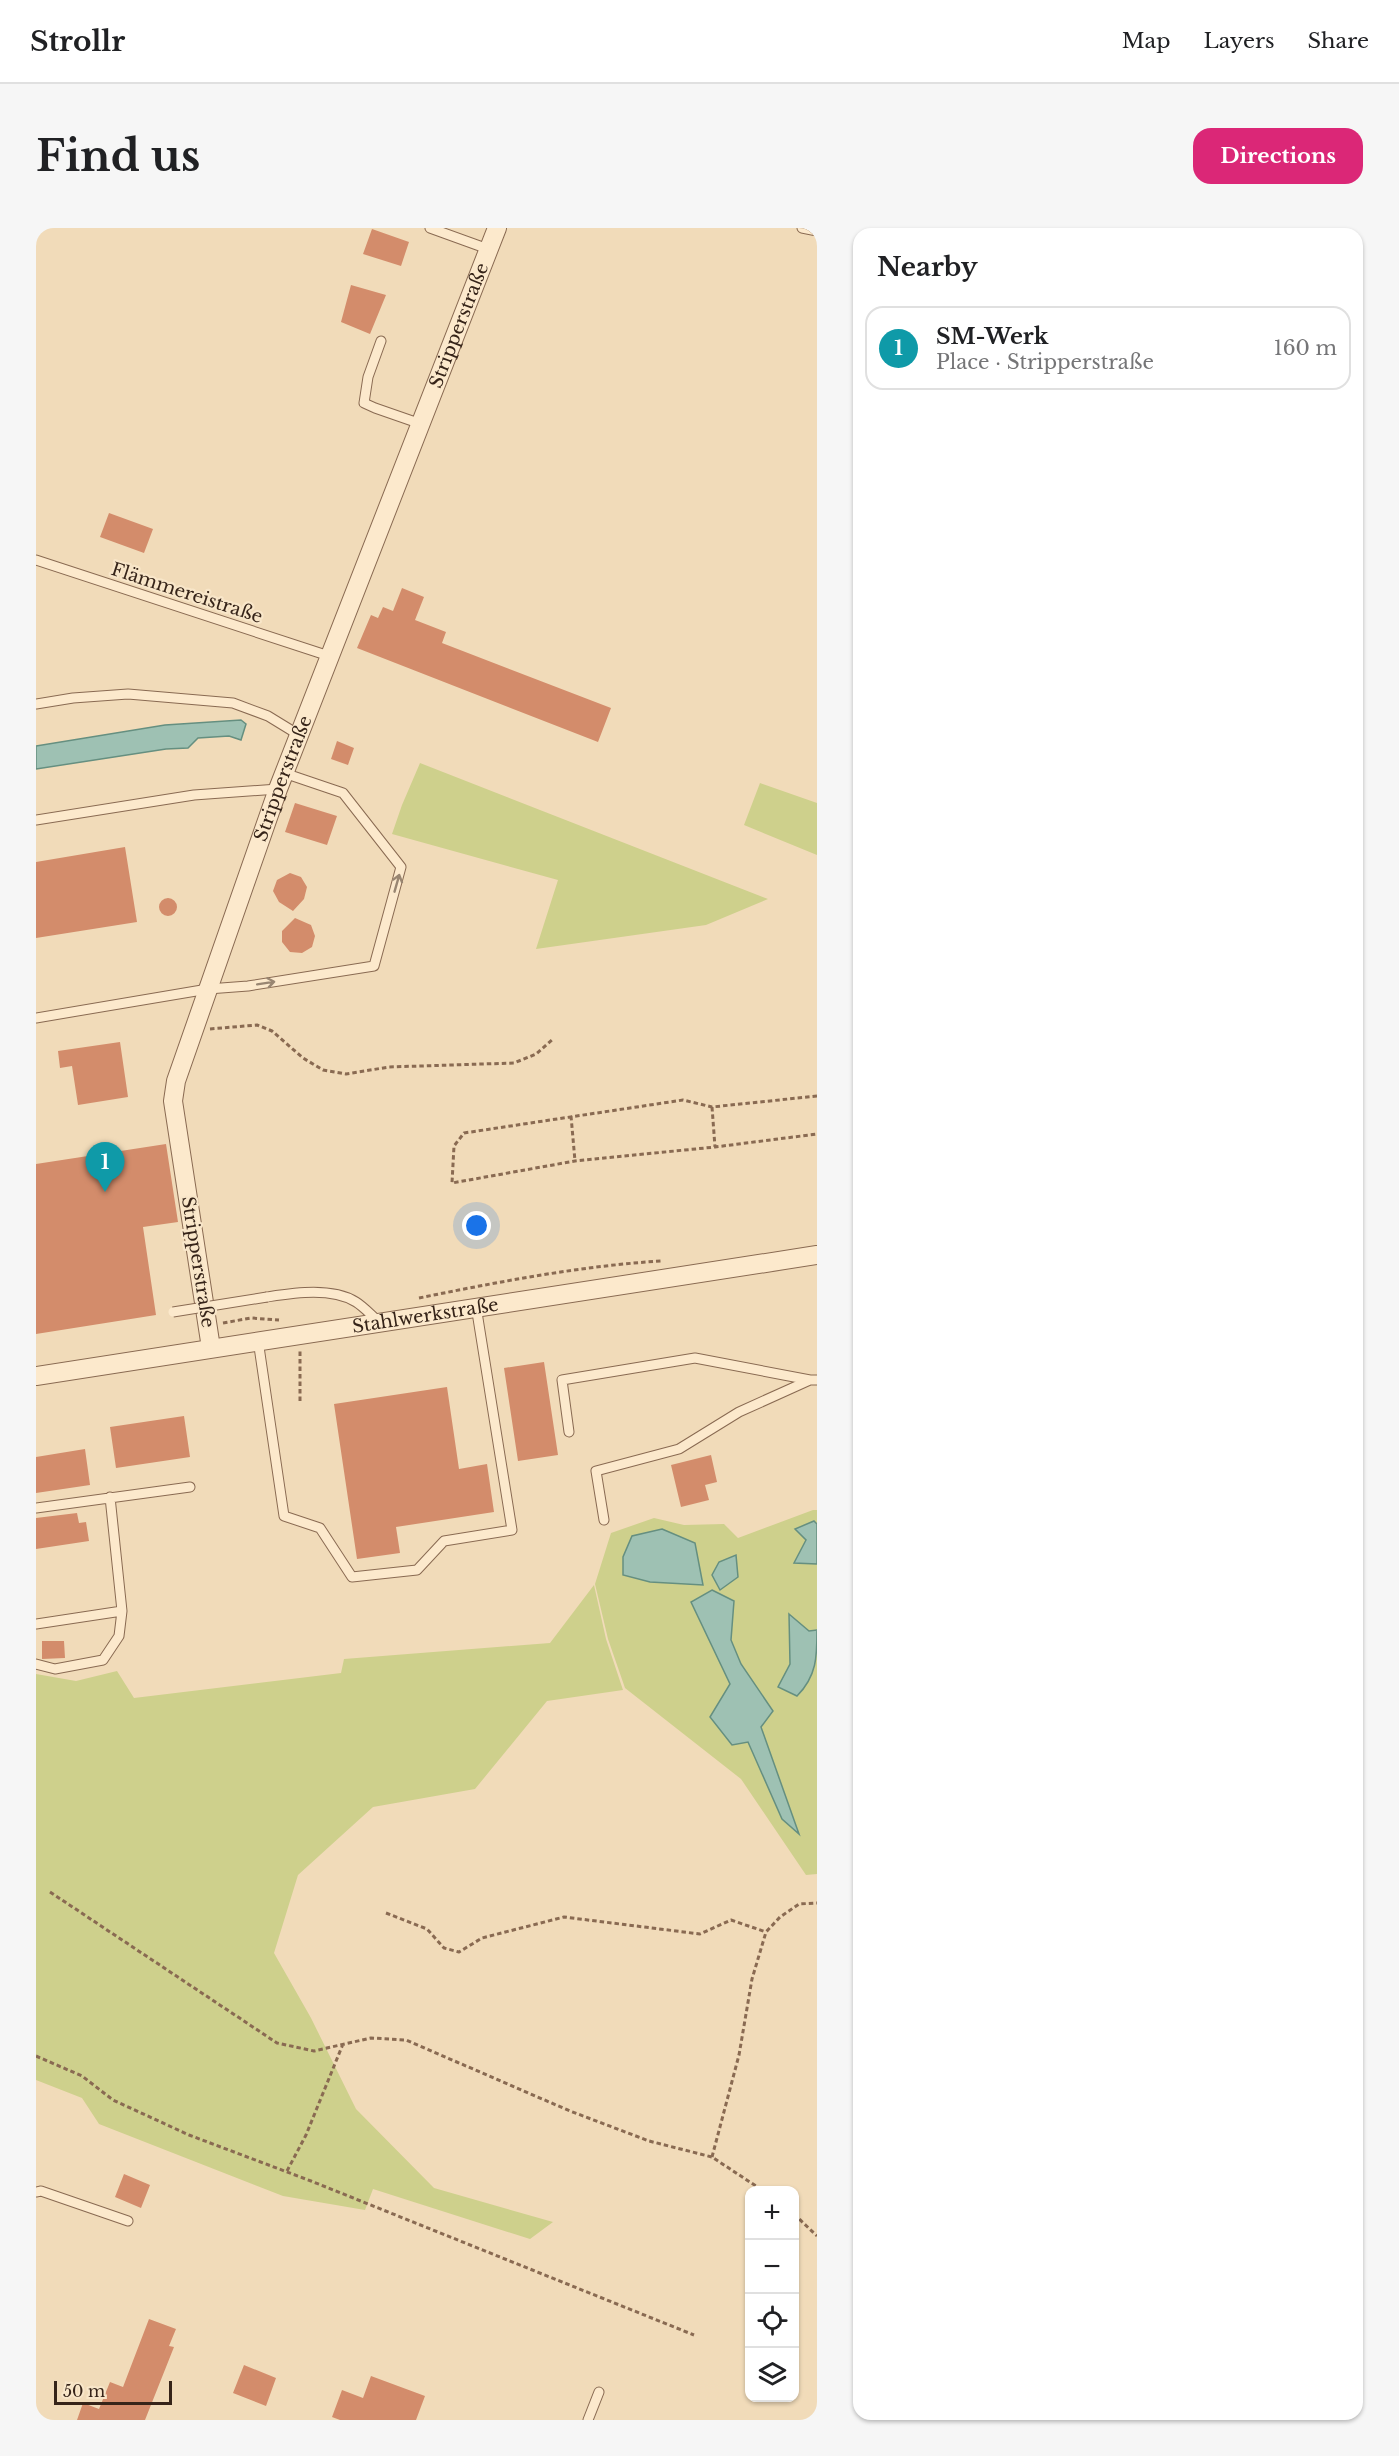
<!DOCTYPE html>
<meta charset="utf-8">
<style>
:root{--surface:#fff;--page:#f6f6f6;--text:#202124;--muted:#757577;--line:#e0e0e0;--accent:#db2777}
body{margin:0;font-family:"Libre Baskerville",serif;background:var(--page);color:var(--text)}
.controls{position:absolute;right:18px;bottom:18px;display:grid;overflow:hidden;border-radius:12px;box-shadow:0 2px 4px #0004}
.controls button{width:54px;height:54px;display:grid;place-items:center;padding:0;border:0;border-bottom:2px solid var(--line);background:var(--surface);color:var(--text);font:30px sans-serif}
.scale{position:absolute;left:18px;bottom:15px;width:118px;box-sizing:border-box;padding-left:6px;border:3px solid #362419;border-top:0;font-size:16px;line-height:21px;white-space:nowrap;color:#362419;-webkit-text-stroke:4px #f8e6c9;paint-order:stroke}
.you{position:absolute;left:441px;top:998px;width:21px;height:21px;margin:-15px;border:4px solid #fff;border-radius:50%;background:#1a73e8;box-shadow:0 0 0 9px #1a73e833}
.badge{display:grid;place-items:center;width:39px;height:39px;border-radius:50%;background:var(--accent);color:#fff;font-size:20px;font-weight:700}
.pin{position:absolute;translate:-50% -50px;filter:drop-shadow(0 2px 3px #0008)}
.pin::after{content:'';position:absolute;top:32px;width:21px;height:18px;background:inherit;clip-path:polygon(0 0,100% 0,50% 100%)}
.list{margin:0;padding:0;list-style:none}
h2{display:flex;justify-content:space-between;align-items:center;height:78px;margin:0;padding:0 24px;font-size:26px}
h2 small{font-size:20px;font-weight:400;color:var(--muted)}
.list li{display:grid;grid-template-columns:39px 1fr auto;gap:18px;align-items:center;box-sizing:border-box;height:84px;margin:0 12px 12px;padding:0 12px;border:2px solid var(--line);border-radius:18px}
.list b{display:block;font-size:22px;white-space:nowrap}
.list p{margin:0;font-size:20px;white-space:nowrap;color:var(--muted)}
.list em{font-size:20px;font-style:normal;color:var(--muted)}
.icon{flex:none;width:33px;height:33px;fill:none;stroke:currentColor;stroke-width:2;stroke-linecap:round;stroke-linejoin:round}
.map{position:relative;flex:none;width:781px;height:2192px;overflow:hidden;border-radius:18px}
header{display:flex;align-items:center;gap:36px;box-sizing:border-box;height:84px;padding:0 30px;background:var(--surface);border-bottom:2px solid var(--line)}
header strong{font-size:28px}
nav{display:flex;gap:33px;margin-inline-start:auto;font-size:21px}
.intro{display:flex;align-items:center;justify-content:space-between;box-sizing:border-box;height:144px;padding:0 36px}
h1{margin:0;font-size:42px}
.button{padding:15px 27px;border-radius:18px;background:var(--accent);color:#fff;font-size:21px;font-weight:700}
main{display:flex;gap:36px;padding:0 36px}
aside{flex:1;background:var(--surface);border-radius:18px;box-shadow:0 2px 4px #0004}
.map>svg:first-child{display:block}
</style>
<header>
<strong>Strollr</strong>
<nav><a>Map</a><a>Layers</a><a>Share</a></nav>
</header>
<div class="intro"><h1>Find us</h1><a class="button">Directions</a></div>
<main>
<div class="map">
<svg width="781" height="2192" viewBox="0 0 781 2192">
<rect width="100%" height="100%" fill="#f1dbb9"/>
<path fill="#ced08c" d="M384,535L732,671L670,697L500,721L522,652L356,606L366,577Z
M724,555L781,575V627L708,597Z
M777,1282H781V1646L770,1647L705,1551L589,1460L572,1411L559,1356L575,1305L618,1290L648,1297L688,1296L702,1310Z
M558,1357L570,1411L587,1462L511,1473L439,1561L337,1579L262,1647L238,1725L275,1790L320,1881L398,1960L517,1994L494,2011L337,1961L329,1982L247,1968L63,1896L46,1870L0,1852V1446L40,1453L81,1443L98,1470L305,1445L308,1431L514,1415Z"/>
<path fill="#9ec1b3" stroke="#658f80" stroke-width="1.5" d="M205,492L210,496L205,512L193,508L162,510L152,520L130,521L0,541V518L129,497Z
M778,1293L781,1296V1336L758,1335L770,1312L759,1301Z
M626,1301L659,1315L667,1357L614,1354L587,1347V1329L596,1308Z
M700,1327L702,1349L684,1362L676,1347L683,1334Z
M676,1362L698,1373L695,1412L705,1436L737,1483L725,1499L763,1606L746,1591L712,1514L696,1517L674,1489L694,1456L655,1374Z
M753,1386L773,1403L781,1402C781,1428 781,1448 761,1468L742,1459L754,1436Z"/>
<path fill="#d38c6b" d="M336,1L373,14L365,38L327,26Z
M315,57L350,67L334,106L305,94Z
M73,285L117,301L108,325L64,309Z
M366,360L388,369L379,392L410,404L406,415L575,480L562,514L321,420L335,387L342,390L347,379L357,383Z
M301,513L318,520L312,537L295,531Z
M259,575L301,588L291,617L249,604Z
M89,619L101,694L0,710V634Z
M254,645L265,649L271,659L268,671L257,683L243,674L237,663L241,652Z
M123 679a9 9 0 1 1 18 0a9 9 0 1 1-18 0Z
M259,690L275,697L279,708L276,719L266,725L254,724L246,714V703Z
M84,814L92,869L42,877L36,838L24,840L22,823Z
M130,916L142,994L107,999L120,1087L0,1106V936Z
M508,1134L522,1227L482,1233L468,1140Z
M411,1159L423,1241L451,1236L458,1284L360,1299L364,1325L321,1331L298,1176Z
M148,1188L154,1229L80,1240L74,1199Z
M49,1221L54,1257L0,1265V1229Z
M675,1227L681,1254L669,1257L673,1272L645,1279L635,1237Z
M41,1285L43,1295L50,1294L53,1313L0,1321V1290Z
M6,1413H28L29,1430L6,1431Z
M88,1946L114,1957L105,1980L79,1969Z
M113,2091L140,2101L133,2118L138,2119L109,2192H41L47,2175L63,2181L74,2154L87,2159Z
M208,2137L240,2150L230,2178L197,2165Z
M335,2148L389,2168L380,2192H304L296,2189L306,2162L327,2170Z"/>
<g fill="none" stroke-linecap="round" stroke-linejoin="round">
<g stroke="#896a52" stroke-width="11">
<path id="service" d="M394,0L452,21
M766,0L781,3
M345,113L332,149L328,175L339,180L385,196
M0,332L293,428
M0,476L37,470L92,466L197,475L232,488L263,507
M0,592L158,567L242,561
M0,790L172,761L212,758L338,738L365,639L307,565L248,545
M231,1069C258,1065 295,1059 320,1074C328,1079 335,1087 342,1093
M222,1112L248,1288L284,1300L316,1349L381,1342L408,1313L476,1302L440,1078
M533,1204L526,1152L659,1130L774,1152
M0,1280L154,1259
M568,1292L560,1243L643,1221L703,1184L774,1152H781
M0,1396L86,1383
M0,1436L19,1441L67,1432L83,1408L86,1383L74,1269
M0,1964L5,1963L92,1993
M552,2192L563,2164"/>
</g>
<g stroke="#896a52" stroke-width="20">
<g id="minor">
<path id="s1" d="M175,1120L137,873L140,853L242,561L461,0"/>
<path id="s2" d="M0,1148L781,1027"/>
</g>
</g>
<path stroke="#896a52" stroke-width="3" stroke-dasharray="4.5 3" stroke-linecap="butt" d="M174,801L221,797L236,803L267,830L287,842L310,846L353,839L478,835L500,826L517,811
M781,868L676,879L647,872L428,905L418,918L416,955L539,933L679,919L781,906
M676,879L679,919
M535,888L539,933
M383,1070C462,1054 544,1038 625,1033
M187,1095L215,1090L243,1092
M264,1173V1122
M14,1664L241,1815L278,1823L335,1810L370,1812L534,1883L613,1913L676,1929L726,1962
M350,1685L391,1701L408,1720L423,1724L446,1710L528,1689L664,1706L695,1692L730,1704
M0,1828L46,1848L77,1872L153,1907L275,1953L658,2107
M676,1929L703,1827L716,1751L730,1704L744,1689L763,1676L781,1675
M251,1943L270,1907L307,1816
M758,1986L781,2008"/>
<use href="#service" stroke="#fce9cc" stroke-width="9"/>
<use href="#minor" stroke="#fce9cc" stroke-width="18"/>
<g stroke="#896a52" stroke-width="11" stroke-linecap="butt">
<path id="service-bridge" d="M137,1084L231,1069"/>
</g>
<use href="#service-bridge" stroke="#fce9cc" stroke-width="9"/>
</g>
<defs><path id="oneway-shaft" d="M-6 0H5M1.5-3L5.5 0L1.5 3" fill="none" stroke-width="1.6" stroke-linecap="round" stroke-linejoin="round" transform="scale(1.5)"/></defs>
<g stroke="#998672">
<use href="#oneway-shaft" transform="translate(361 655) rotate(-74)"/>
<use href="#oneway-shaft" transform="translate(230 755) rotate(-9)"/>
</g>
<g text-anchor="middle" dominant-baseline="central" stroke-width="4.5" stroke-linejoin="round" paint-order="stroke">
<g font-size="18" fill="#362419" stroke="#f8e6c9">
<text stroke="none"><textPath href="#s1" startOffset="1077">Stripperstraße</textPath></text>
<text transform="translate(151 365) rotate(18)">Flämmereistraße</text>
<text stroke="none"><textPath href="#s1" startOffset="591">Stripperstraße</textPath></text>
<text transform="translate(162 1034) rotate(81)">Stripperstraße</text>
<text stroke="none"><textPath href="#s2" startOffset="394">Stahlwerkstraße</textPath></text>
</g>
</g>
</svg>
<div class="controls">
<button>+</button>
<button>−</button>
<button><svg class="icon" aria-label="locate" viewBox="0 0 24 24"><circle cx="12" cy="12" r="6"/><path d="M12 2v4M12 18v4M2 12h4M18 12h4"/></svg></button>
<button><svg class="icon" aria-label="layers" viewBox="0 0 24 24"><path d="M12 4l9 5-9 5-9-5zM3 14l9 5 9-5"/></svg></button>
</div>
<div class="scale">50 m</div>
<div class="you"></div>
<div class="pin badge" style="left:69px;top:964px;background:#0f9aa8">1</div>
</div>
<aside>
<h2>Nearby<small></small></h2>
<ul class="list">
<li><span class="badge" style="background:#0f9aa8">1</span><div><b>SM-Werk</b><p>Place · Stripperstraße</p></div><em>160 m</em></li>
</ul>
</aside>
</main>
